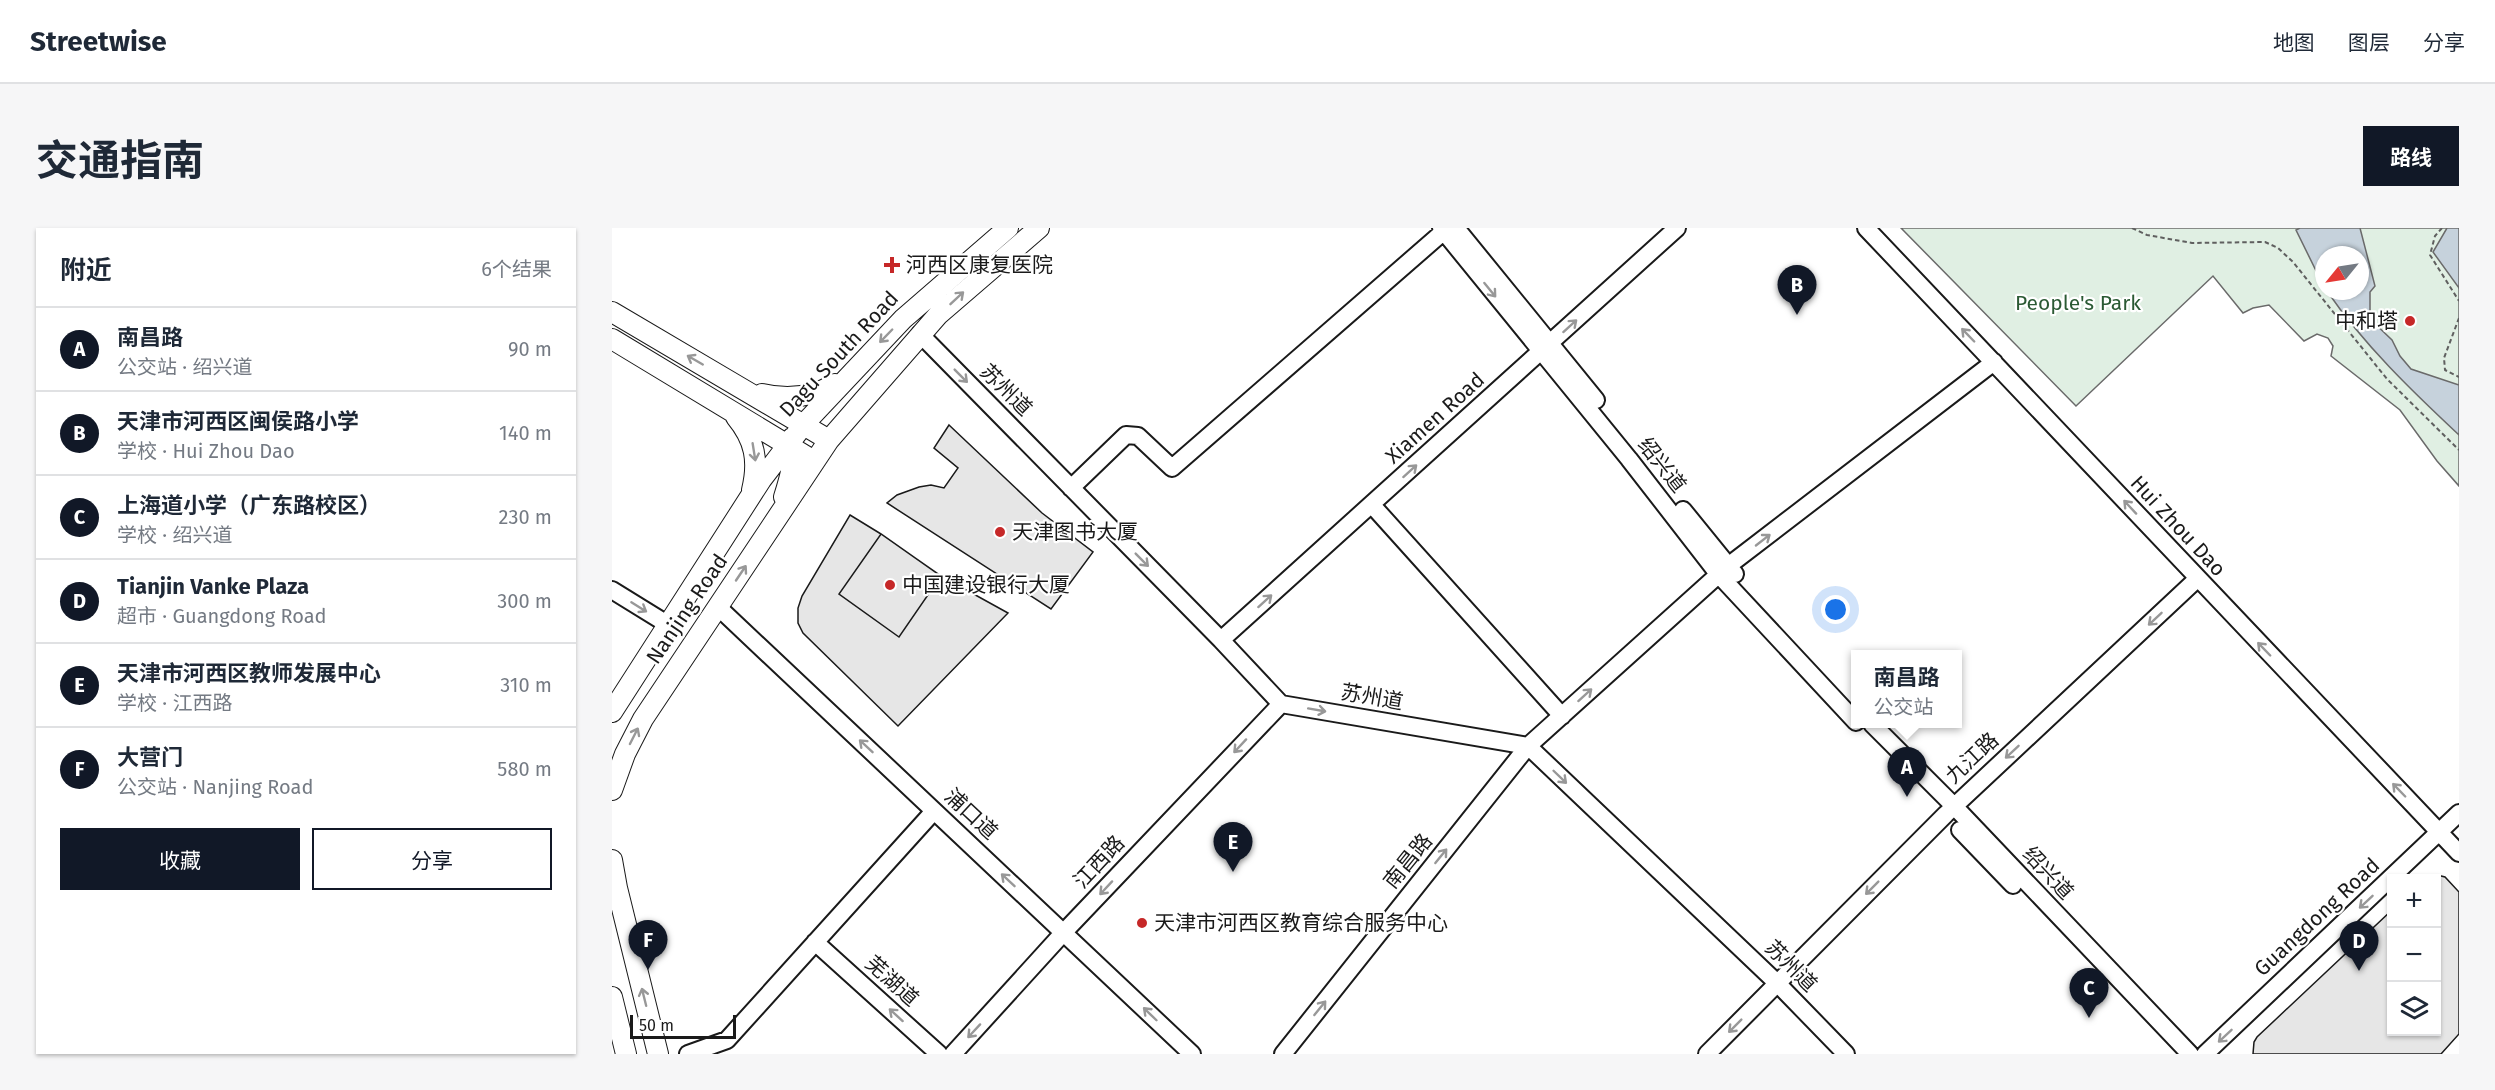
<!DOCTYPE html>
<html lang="zh">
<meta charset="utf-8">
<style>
:root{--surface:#fff;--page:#f6f6f7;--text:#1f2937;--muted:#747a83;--line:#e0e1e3;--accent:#111827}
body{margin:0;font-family:"Fira Sans","Noto Sans SC",sans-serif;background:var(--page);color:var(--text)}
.controls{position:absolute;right:18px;bottom:18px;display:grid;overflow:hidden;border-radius:0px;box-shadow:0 2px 4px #0004}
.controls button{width:54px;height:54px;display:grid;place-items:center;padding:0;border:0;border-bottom:2px solid var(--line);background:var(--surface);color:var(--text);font:30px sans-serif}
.compass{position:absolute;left:1703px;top:18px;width:54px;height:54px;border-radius:50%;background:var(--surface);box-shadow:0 2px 4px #0004;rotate:240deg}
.scale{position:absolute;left:18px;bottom:15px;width:106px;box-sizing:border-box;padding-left:6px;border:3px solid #1a1a1a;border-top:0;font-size:16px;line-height:21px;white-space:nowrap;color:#1a1a1a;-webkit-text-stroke:4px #fff;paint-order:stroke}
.you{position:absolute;left:1224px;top:382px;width:21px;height:21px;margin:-15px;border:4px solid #fff;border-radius:50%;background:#1a73e8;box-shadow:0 0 0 9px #1a73e833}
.badge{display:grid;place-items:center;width:39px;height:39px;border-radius:50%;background:var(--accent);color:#fff;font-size:20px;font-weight:700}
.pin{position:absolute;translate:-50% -50px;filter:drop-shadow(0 2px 3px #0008)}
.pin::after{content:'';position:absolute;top:32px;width:21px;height:18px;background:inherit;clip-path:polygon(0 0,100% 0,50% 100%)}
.popup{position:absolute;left:1239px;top:422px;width:111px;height:78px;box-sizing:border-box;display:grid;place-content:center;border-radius:0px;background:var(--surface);filter:drop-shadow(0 2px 4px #0005);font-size:20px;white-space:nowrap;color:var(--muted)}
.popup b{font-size:22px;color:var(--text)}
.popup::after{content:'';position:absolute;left:50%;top:100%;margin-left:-12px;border:12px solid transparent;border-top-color:var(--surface)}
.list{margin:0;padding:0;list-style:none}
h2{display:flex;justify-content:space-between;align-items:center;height:78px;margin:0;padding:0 24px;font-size:26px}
h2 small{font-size:20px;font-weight:400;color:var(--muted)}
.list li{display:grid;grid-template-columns:39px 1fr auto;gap:18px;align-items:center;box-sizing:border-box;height:84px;padding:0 24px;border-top:2px solid var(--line)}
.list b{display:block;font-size:22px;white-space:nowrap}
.list p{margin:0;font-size:20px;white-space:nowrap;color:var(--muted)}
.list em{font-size:20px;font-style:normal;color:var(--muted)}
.actions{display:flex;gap:12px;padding:18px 24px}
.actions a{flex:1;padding:14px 0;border:2px solid var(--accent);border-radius:0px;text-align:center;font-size:21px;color:var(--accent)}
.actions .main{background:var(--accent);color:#fff}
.icon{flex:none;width:33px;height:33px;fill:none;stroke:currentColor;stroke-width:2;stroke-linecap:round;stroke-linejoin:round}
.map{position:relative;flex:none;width:1847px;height:826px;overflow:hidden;border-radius:0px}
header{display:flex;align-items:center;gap:36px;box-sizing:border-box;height:84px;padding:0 30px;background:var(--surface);border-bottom:2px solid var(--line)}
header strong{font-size:28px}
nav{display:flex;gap:33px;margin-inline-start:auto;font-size:21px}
.intro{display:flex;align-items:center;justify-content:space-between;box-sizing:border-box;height:144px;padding:0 36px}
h1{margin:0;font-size:42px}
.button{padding:15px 27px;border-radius:0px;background:var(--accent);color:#fff;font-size:21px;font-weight:700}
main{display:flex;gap:36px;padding:0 36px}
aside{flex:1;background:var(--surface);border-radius:0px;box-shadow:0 2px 4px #0004}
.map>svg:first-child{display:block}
</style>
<header>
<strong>Streetwise</strong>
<nav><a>地图</a><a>图层</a><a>分享</a></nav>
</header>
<div class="intro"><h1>交通指南</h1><a class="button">路线</a></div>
<main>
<aside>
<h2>附近<small>6个结果</small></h2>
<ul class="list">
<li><span class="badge">A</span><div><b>南昌路</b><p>公交站 · 绍兴道</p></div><em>90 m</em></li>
<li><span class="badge">B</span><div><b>天津市河西区闽侯路小学</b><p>学校 · Hui Zhou Dao</p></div><em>140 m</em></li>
<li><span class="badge">C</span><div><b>上海道小学（广东路校区）</b><p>学校 · 绍兴道</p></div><em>230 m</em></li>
<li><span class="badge">D</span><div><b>Tianjin Vanke Plaza</b><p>超市 · Guangdong Road</p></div><em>300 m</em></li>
<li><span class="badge">E</span><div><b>天津市河西区教师发展中心</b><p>学校 · 江西路</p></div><em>310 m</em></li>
<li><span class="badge">F</span><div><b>大营门</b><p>公交站 · Nanjing Road</p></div><em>580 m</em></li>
</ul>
<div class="actions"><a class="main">收藏</a><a>分享</a></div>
</aside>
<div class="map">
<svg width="1847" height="826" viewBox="0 0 1847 826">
<rect width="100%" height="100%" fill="#fff"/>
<path fill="#e0efe3" stroke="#6a6a6a" stroke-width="1.5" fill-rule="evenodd" d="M1289,0H1847V258L1825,233L1788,182L1719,128L1721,118L1716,110L1705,106L1692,113L1657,77L1641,80L1631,85L1601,48L1464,178ZM1712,27H1748V63H1712Z"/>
<path fill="#c6d2dc" stroke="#6a6a6a" stroke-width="1.5" d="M1688,0H1748L1763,58L1758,64V91L1780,112L1788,128L1799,141L1847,157V207C1800,163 1752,117 1715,63H1748V27H1712V59L1684,2Z
M1835,0H1847V60L1821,24Z"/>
<path fill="#e6e6e6" stroke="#1a1a1a" stroke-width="1.5" d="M1796,88H1801L1803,93L1800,98L1795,97L1793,93Z
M337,197L430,285L481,324L439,381L275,275L285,267L307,259L319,257L332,260L346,240L322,220Z
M238,287L269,306L329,348L396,385L286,498L191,405L186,395V380L190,368Z
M269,306L329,348L287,409L227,366Z
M1825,647L1833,649L1847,664V806L1829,826H1641L1642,814L1645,809L1780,682V804H1824V650H1815Z"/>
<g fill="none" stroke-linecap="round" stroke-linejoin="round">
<g stroke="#1a1a1a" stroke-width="20">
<path id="minor" d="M829,0L1017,231L1107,347L1244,494
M844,0L984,172
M1254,0L1847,625
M308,106L609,412L669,476L916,518L1165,755L1234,826
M459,260L514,207L526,208L560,240L831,4
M760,277L950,488
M1071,282L1123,346
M0,362L55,396
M106,379L580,826
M609,412L1065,0
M1260,496L1342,578L1578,826
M1348,602L1401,657
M203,714L327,826
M76,826L115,812L322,583
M341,826L452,704L669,476
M671,826L916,518L1116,338L1382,134
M1095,826L1334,586L1585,351
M1593,826L1847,585"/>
</g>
<g stroke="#1a1a1a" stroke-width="22">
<path id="major" d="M0,84L217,212
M0,111L202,233
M150,166C175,172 201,169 223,156
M124,189C143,212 147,233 140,262
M172,269C178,250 184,230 180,210
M0,484L149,252L192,196L291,91L396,0
M0,562L13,526L31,491L217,212L326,87L427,0
M0,632L5,660L46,826
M0,769L14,826"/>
</g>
<path stroke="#5f5f5f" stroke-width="2" stroke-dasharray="4.5 3" stroke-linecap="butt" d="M1520,0L1535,7L1580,15L1653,14L1666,20L1681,34L1775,151L1847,222
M1830,0L1823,8L1818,27L1847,73
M1847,90L1832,130L1833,142L1847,149"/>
<use href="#minor" stroke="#fff" stroke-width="16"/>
<use href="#major" stroke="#fff" stroke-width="20"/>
</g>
<defs><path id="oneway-shaft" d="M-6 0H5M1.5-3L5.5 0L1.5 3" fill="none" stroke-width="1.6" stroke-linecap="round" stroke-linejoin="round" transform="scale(1.5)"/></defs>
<g stroke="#989898">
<use href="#oneway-shaft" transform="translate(878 62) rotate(51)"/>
<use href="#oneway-shaft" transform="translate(345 70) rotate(-43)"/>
<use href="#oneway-shaft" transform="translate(958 98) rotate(-42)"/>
<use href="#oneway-shaft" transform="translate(1356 107) rotate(-134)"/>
<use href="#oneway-shaft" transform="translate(274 108) rotate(134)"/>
<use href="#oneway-shaft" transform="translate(83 132) rotate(-150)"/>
<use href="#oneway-shaft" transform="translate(349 148) rotate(45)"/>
<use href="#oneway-shaft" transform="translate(142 224) rotate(81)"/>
<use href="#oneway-shaft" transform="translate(798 243) rotate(-42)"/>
<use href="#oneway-shaft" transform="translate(1518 279) rotate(-133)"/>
<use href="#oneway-shaft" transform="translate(1151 312) rotate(-38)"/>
<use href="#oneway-shaft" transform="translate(530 332) rotate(45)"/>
<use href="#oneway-shaft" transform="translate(129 345) rotate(-56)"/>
<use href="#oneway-shaft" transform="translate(653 373) rotate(-42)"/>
<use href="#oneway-shaft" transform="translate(27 379) rotate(32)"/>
<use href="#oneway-shaft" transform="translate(1543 391) rotate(137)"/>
<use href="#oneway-shaft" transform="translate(1652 421) rotate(-134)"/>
<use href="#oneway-shaft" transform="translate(973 467) rotate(-42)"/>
<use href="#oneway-shaft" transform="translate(705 482) rotate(10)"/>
<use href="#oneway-shaft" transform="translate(22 508) rotate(-63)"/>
<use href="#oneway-shaft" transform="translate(254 518) rotate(-137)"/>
<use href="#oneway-shaft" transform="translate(628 518) rotate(133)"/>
<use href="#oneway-shaft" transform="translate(1400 524) rotate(137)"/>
<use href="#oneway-shaft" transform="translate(948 549) rotate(44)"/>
<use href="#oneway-shaft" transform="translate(1787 562) rotate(-134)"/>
<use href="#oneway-shaft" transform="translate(829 628) rotate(-51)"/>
<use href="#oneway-shaft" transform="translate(396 652) rotate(-137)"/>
<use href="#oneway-shaft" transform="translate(494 660) rotate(133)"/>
<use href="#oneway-shaft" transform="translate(1260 660) rotate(135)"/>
<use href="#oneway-shaft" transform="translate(1754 674) rotate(137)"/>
<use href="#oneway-shaft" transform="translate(32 769) rotate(-104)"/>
<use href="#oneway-shaft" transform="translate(708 780) rotate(-51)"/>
<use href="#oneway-shaft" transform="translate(538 786) rotate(-136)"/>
<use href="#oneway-shaft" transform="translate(284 787) rotate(-138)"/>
<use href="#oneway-shaft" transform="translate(1123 798) rotate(135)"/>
<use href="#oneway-shaft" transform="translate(362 803) rotate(133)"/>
<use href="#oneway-shaft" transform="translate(1613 808) rotate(137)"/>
</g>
<g fill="#c62828" stroke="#fff" stroke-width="2">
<path d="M277 28h6v6h6v6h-6v6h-6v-6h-6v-6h6z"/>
<circle cx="1798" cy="93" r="6"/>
<circle cx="388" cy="304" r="6"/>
<circle cx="278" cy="357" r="6"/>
<circle cx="530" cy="695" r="6"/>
</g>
<g text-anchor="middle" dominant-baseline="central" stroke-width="4.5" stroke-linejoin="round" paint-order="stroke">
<g font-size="21" fill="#1a1a1a" stroke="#fff" text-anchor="start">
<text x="294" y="37">河西区康复医院</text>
<text x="1786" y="93" text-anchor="end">中和塔</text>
<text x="400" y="304">天津图书大厦</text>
<text x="290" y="357">中国建设银行大厦</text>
<text x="542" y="695">天津市河西区教育综合服务中心</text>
</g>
<g font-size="21" fill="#2b5a34" stroke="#fff">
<text x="1466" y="75">People's Park</text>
</g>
<g font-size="21" fill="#1a1a1a" stroke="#fff">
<text transform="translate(227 126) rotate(-47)">Dagu South Road</text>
<text transform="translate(394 162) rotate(45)">苏州道</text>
<text transform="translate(823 190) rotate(-42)">Xiamen Road</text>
<text transform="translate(1050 237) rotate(52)">绍兴道</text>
<text transform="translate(1566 298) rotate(47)">Hui Zhou Dao</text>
<text transform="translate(75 381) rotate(-56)">Nanjing Road</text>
<text transform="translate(760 469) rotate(10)">苏州道</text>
<text transform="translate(1360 530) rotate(-43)">九江路</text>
<text transform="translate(359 586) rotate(43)">浦口道</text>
<text transform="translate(796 633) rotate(-51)">南昌路</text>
<text transform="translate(487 634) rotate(-47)">江西路</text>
<text transform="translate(1436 645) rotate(47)">绍兴道</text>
<text transform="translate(1705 689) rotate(-43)">Guangdong Road</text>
<text transform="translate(1179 738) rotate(45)">苏州道</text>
<text transform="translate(280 753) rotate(42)">芜湖道</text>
</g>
</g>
</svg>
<div class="controls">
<button>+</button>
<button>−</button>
<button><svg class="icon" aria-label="layers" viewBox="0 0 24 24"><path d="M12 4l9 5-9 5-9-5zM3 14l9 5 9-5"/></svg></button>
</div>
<svg class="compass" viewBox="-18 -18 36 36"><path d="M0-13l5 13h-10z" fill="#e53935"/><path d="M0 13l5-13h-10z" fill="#747a83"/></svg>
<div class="scale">50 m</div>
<div class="you"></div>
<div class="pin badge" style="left:1295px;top:569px">A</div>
<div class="popup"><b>南昌路</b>公交站</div>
<div class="pin badge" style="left:1185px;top:87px">B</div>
<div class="pin badge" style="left:1477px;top:790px">C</div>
<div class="pin badge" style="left:1747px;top:743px">D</div>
<div class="pin badge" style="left:621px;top:644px">E</div>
<div class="pin badge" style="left:36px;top:742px">F</div>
</div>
</main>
